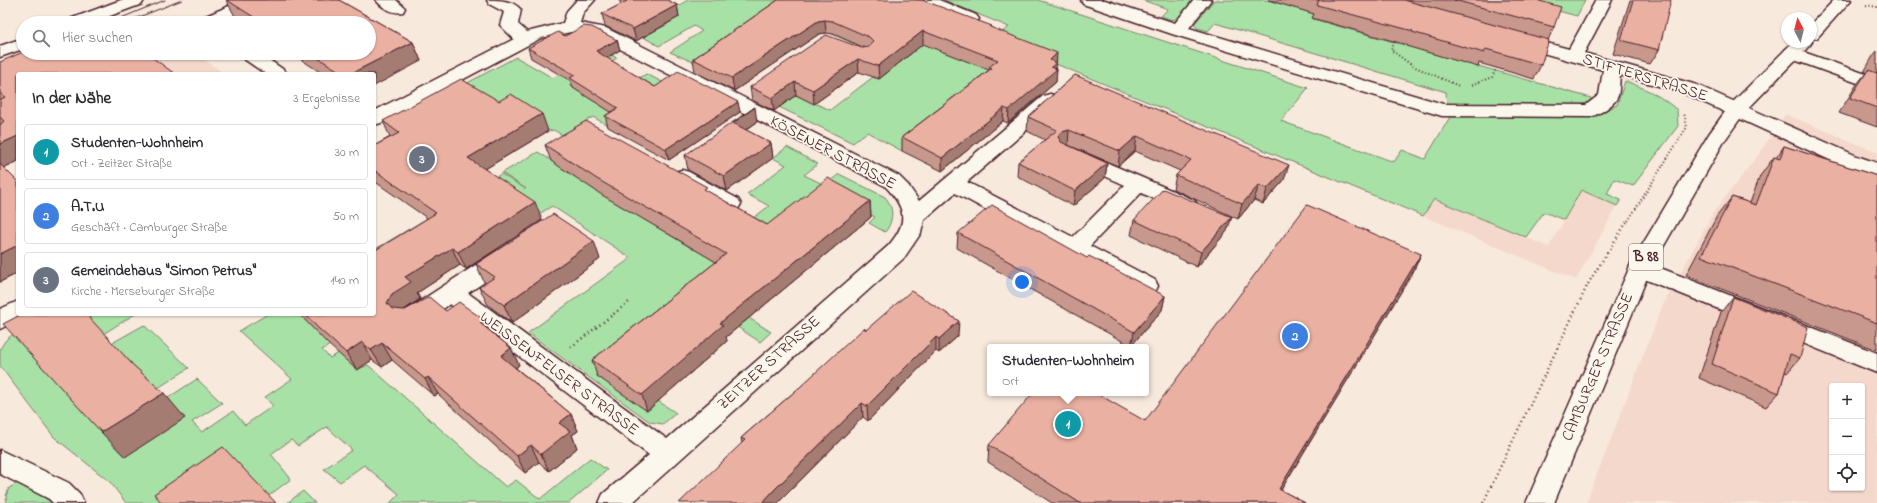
<!DOCTYPE html>
<html lang="de">
<meta charset="utf-8">
<style>
:root{--surface:#fff;--page:#f7f7f7;--text:#2b2b33;--muted:#7c7c81;--line:#e1e1e2;--accent:#d1495b}
body{margin:0;font-family:"Indie Flower",sans-serif;background:var(--page);color:var(--text)}
.controls{position:absolute;right:12px;bottom:12px;display:grid;overflow:hidden;border-radius:4px;box-shadow:0 1px 3px #0004}
.controls button{width:36px;height:36px;display:grid;place-items:center;padding:0;border:0;border-bottom:1px solid var(--line);background:var(--surface);color:var(--text);font:20px sans-serif}
.compass{position:absolute;left:1781px;top:12px;width:36px;height:36px;border-radius:50%;background:var(--surface);box-shadow:0 1px 3px #0004;rotate:353deg}
.you{position:absolute;left:1022px;top:282px;width:14px;height:14px;margin:-10px;border:3px solid #fff;border-radius:50%;background:#1a73e8;box-shadow:0 0 0 6px #1a73e833}
.badge{display:grid;place-items:center;width:26px;height:26px;border-radius:50%;background:var(--accent);color:#fff;font-size:13px;font-weight:700}
.pin{position:absolute;translate:-50% -50%;border:2px solid #fff;box-shadow:0 1px 4px #0006}
.popup{position:absolute;left:987px;top:344px;width:162px;height:52px;box-sizing:border-box;display:grid;place-content:center;border-radius:4px;background:var(--surface);filter:drop-shadow(0 1px 3px #0005);font-size:13px;white-space:nowrap;color:var(--muted)}
.popup b{font-size:15px;color:var(--text)}
.popup::after{content:'';position:absolute;left:50%;top:100%;margin-left:-8px;border:8px solid transparent;border-top-color:var(--surface)}
.list{margin:0;padding:0;list-style:none}
h2{display:flex;justify-content:space-between;align-items:center;height:52px;margin:0;padding:0 16px;font-size:17px}
h2 small{font-size:13px;font-weight:400;color:var(--muted)}
.list li{display:grid;grid-template-columns:26px 1fr auto;gap:12px;align-items:center;box-sizing:border-box;height:56px;margin:0 8px 8px;padding:0 8px;border:1px solid var(--line);border-radius:4px}
.list b{display:block;font-size:15px;white-space:nowrap}
.list p{margin:0;font-size:13px;white-space:nowrap;color:var(--muted)}
.list em{font-size:13px;font-style:normal;color:var(--muted)}
.icon{flex:none;width:22px;height:22px;fill:none;stroke:currentColor;stroke-width:2;stroke-linecap:round;stroke-linejoin:round}
.map{position:relative;flex:none;width:1877px;height:503px;overflow:hidden}
.search{position:absolute;background:var(--surface);box-shadow:0 1px 3px #0004;left:16px;top:16px;width:360px;height:44px;display:flex;align-items:center;gap:10px;box-sizing:border-box;padding:0 14px;border-radius:22px;color:var(--muted);font-size:15px}
.panel{position:absolute;background:var(--surface);box-shadow:0 1px 3px #0004;left:16px;top:72px;width:360px;height:244px;border-radius:4px}
.map>svg:first-child{display:block}
</style>
<div class="map">
<svg width="1877" height="503" viewBox="0 0 1877 503">
<rect width="100%" height="100%" fill="#f8e9dd"/>
<filter id="ink" filterUnits="userSpaceOnUse"><feTurbulence type="fractalNoise" baseFrequency=".025" numOctaves="2"/><feDisplacementMap in="SourceGraphic" scale="8" xChannelSelector="R" yChannelSelector="G"/><feConvolveMatrix kernelMatrix="1 2 1 2 8 2 1 2 1" color-interpolation-filters="sRGB"/></filter>
<g filter="url(#ink)">
<path fill="#f4d8cc" fill-rule="evenodd" d="M77,53H195L225,74H28Z
M1785,114L1877,152V503H1586L1662,307L1713,213L1759,154ZM1832,386H1862V488H1832Z
M1581,190L1617,206L1576,280L1423,216L1434,199L1549,247Z"/>
<path fill="#a8e1a6" stroke="#798068" d="M688,0H817L994,38L1009,27L944,0H1038L1308,88L1281,121L1394,162L1402,150L1425,159L1450,117L1600,113L1617,105L1625,81C1645,88 1661,96 1677,110L1678,126L1633,186L1614,179L1607,194L1621,200L1617,206L1581,190L1564,220L1544,212L1526,237L1434,199L1423,216L1027,52L902,151L867,132L853,143L779,107L796,95L830,110L873,77L878,79L892,68L878,54L776,10L693,62L670,52L702,31L694,26L659,46L643,37L668,24L657,18Z
M1142,0H1196L1180,18L1172,20L1161,16L1168,9Z
M1214,0H1269L1315,14L1313,19L1591,98L1589,103L1583,106L1447,103L1446,92L1215,23L1208,31L1197,28L1194,24Z
M1517,0H1585L1577,16Z
M583,40L617,58L569,85L597,103L646,74L695,98L631,138L593,117L562,135L554,130L548,131L517,111L456,89L516,57L553,78L587,59Z
M787,147L818,164L804,175L825,185L839,174L885,197C894,207 894,221 885,232L869,223L875,217L825,191L699,286L771,332L760,342L695,299L658,401L676,413L663,424L650,422L528,333L631,258L552,206L536,216L374,264V250L501,174L526,189L502,173L538,152L694,250L725,226L735,232L769,206L747,194L786,165L773,158Z
M383,312L322,350L330,358L339,353L357,370L368,365L506,487L516,480L540,499L590,458L607,470L569,503H390L399,494L364,465L340,482L324,469L352,450L327,427L298,446L291,440L271,454L291,479L267,497L199,503H126L110,482L54,437L0,366V349L5,341L23,325L44,314H135L103,334L166,399L197,379L222,403L192,422L202,432L233,411L245,425L273,406L265,397L292,379L239,331L268,314H374Z
M144,325L189,368L155,390L112,343Z
M18,483L43,496L51,503H7L6,496L9,488Z
M303,491L315,503H287Z"/>
<g fill="none" stroke-linecap="round" stroke-linejoin="round">
<g stroke="#4a1f2b" stroke-width="3">
<path id="minor" d="M121,0H144L142,4L91,23H67L70,19Z
M243,0H265L263,4L219,23H196L199,19Z
M376,0H396L405,8L403,12C393,14 382,8 376,0Z
M487,0C499,0 513,0 521,10L518,24L527,32L563,23L567,11L577,0H595L583,13L580,23L606,28L899,176L908,185L919,201L1043,96L1050,94L1057,96L1059,100L1057,104L967,182L1073,237L1125,185L1073,162L1070,157L1073,152L1080,151L1194,200L1198,205L1194,210L1187,212L1141,193L1090,246L1155,280L1158,286L1155,292L1147,294L1139,292L955,193L924,220L921,233L904,258L632,503H599L603,494L649,455L450,304C436,313 419,331 402,325L398,319L402,313L497,251L505,249L513,251L516,257L513,263L468,293L667,439L888,246C909,222 906,208 885,186L595,36L571,32L541,38L381,123L374,125V111L514,39L500,25L504,12L489,4Z
M917,0H939L976,15L979,19L976,23L970,24L964,23L919,4Z
M1081,0H1105L1175,23L1194,0H1211L1189,28L1443,104L1586,105L1599,95L1603,70L1511,44L1508,40L1511,36L1517,35L1569,49L1596,0H1612L1584,53L1697,85L1857,156L1877,163V177L1843,166L1683,93L1620,75C1619,82 1620,92 1617,98C1613,106 1598,115 1590,117L1442,116L1172,34L1083,4Z
M23,38V49L0,57V46Z
M1792,48L1877,78V90L1786,57L1783,53L1786,49Z
M238,53H259L284,70L287,74H266L241,57Z
M682,170L689,172L738,199L741,204L738,209L731,211L724,209L675,182L672,177L675,172Z
M1640,260L1877,353V373L1632,274L1629,268L1632,262Z
M18,301V314H27L26,316L0,329V309Z
M0,450L69,483L80,494L84,503H53L49,499L0,474Z"/>
</g>
<g stroke="#4a1f2b" stroke-width="3">
<path id="major" d="M1834,0H1851L1817,38L1811,39V24Z
M1811,41L1812,42L1809,46L1744,113L1725,140L1651,268L1554,503H1526L1632,262L1709,134L1730,105L1793,42Z"/>
</g>
<path stroke="#4a1f2b" stroke-width="2" stroke-dasharray="1 2.5" stroke-linecap="butt" d="M1866,5L1877,7
M1396,39L1391,50L1413,66L1459,86
M1472,85L1492,77L1497,67
M1628,221L1687,127L1684,113"/>
<path stroke="#4a1f2b" stroke-width="2.5" stroke-dasharray="1 3.5" stroke-linecap="butt" d="M571,347L629,302
M1483,503L1589,282L1628,220"/>
<use href="#minor" fill="#fbf7ec" fill-rule="evenodd"/>
<use href="#major" fill="#fbf7ec" fill-rule="evenodd"/>
<path stroke="#4a1f2b" stroke-width="1" d="M109,23L165,0
M124,23L182,0"/>
</g>
<path fill="#c9988c" stroke="#4a1f2b" d="M226,0H339L413,42L421,61L374,74H323L291,53H369V23H244L236,18Z
M619,0H667L677,5L679,17L636,41L605,26L602,14L621,4Z
M778,0L992,28L1056,63V82L1008,123L1003,121L942,171L902,151V137L989,70L923,44L879,79L859,72L814,104L796,95L774,111L752,100L750,87L865,48L833,34L826,33L819,34L734,91L695,72L693,59Z
M1268,0H1536L1554,27L1548,40L1541,65L1534,79L1479,63L1478,67L1406,46L1407,45L1312,18L1314,14Z
M1630,0H1633L1659,50L1650,64L1613,54Z
M565,36L617,40L620,50L607,58L655,87L740,112L669,160L608,127L605,116L611,112L573,88L571,81L531,58L528,48Z
M1877,51V127L1839,113L1857,84L1866,73L1864,72L1873,56Z
M0,62L18,74V161L3,168L18,273L0,282V100L1,99H0Z
M1075,75L1284,180L1263,204L1254,200L1238,219L1173,189L1176,175L1180,171L1135,151L1118,166L1068,145H1067L1107,163L1105,178L1073,206L1017,176L1018,162L1045,140L1027,131L1028,117Z
M383,121L548,131L485,169L542,220L466,269L460,265L417,293L420,299L404,310L446,311L484,320L488,329L511,348L519,365L516,368L571,414L578,431L572,435L577,448L549,471L539,462L525,473L438,394L434,396L392,360L382,367L372,360L357,370L329,345L299,314H374L427,218L374,181V146L390,137Z
M757,122L746,130L771,143L773,158L727,191L688,170L685,155Z
M545,145L707,191L767,225L870,201L871,217L726,337L727,341L647,411L597,376L592,360L716,262L602,195L551,161Z
M1784,146L1877,176V350L1686,275L1717,216L1732,197L1750,203L1760,176L1774,157L1776,158Z
M1134,220L1227,231L1197,267L1131,235Z
M958,233L1165,296L1162,310L1131,346L957,248Z
M1421,254L1413,272L1281,490L1305,503H1052L988,462L989,445L1145,421Z
M600,259L512,323L488,305L479,287L486,283L484,282L476,264Z
M1733,297L1800,358L1787,373L1785,372L1779,393L1766,407L1699,378L1721,312Z
M866,330L958,336L939,353L936,351L868,421L863,417L778,503L742,443L741,438Z"/>
<path fill="#a47c72" stroke="#4a1f2b" d="M677,5L679,17L636,41L633,29Z
M825,20L826,33L819,34L734,91L732,78L818,21Z
M923,31V44L879,79L878,66Z
M617,40L620,50L599,62L596,51Z
M413,42L421,61L374,86V74H350Z
M1057,53L1056,71L1057,69L1056,82L1008,123L1009,110L1050,60Z
M858,59L859,72L814,104L813,90Z
M795,82L796,95L774,111L772,98Z
M738,102L740,112L669,160L666,149Z
M755,107L757,122L735,137L733,123Z
M1004,108L1003,121L942,171V158Z
M542,114L548,131L475,175L468,158Z
M1069,130L1068,145L1061,147L1058,137L1062,132Z
M18,136V161L1,169L0,167V144Z
M1137,136L1135,151L1118,166L1120,151Z
M771,143L773,158L727,191L724,176Z
M1107,163L1105,178L1073,206L1075,191Z
M1289,165L1284,180L1263,204L1267,189Z
M1259,185L1254,200L1238,219L1242,204Z
M870,201L871,217L726,337L727,341L647,411L642,395L720,323Z
M535,202L542,220L466,269L458,252Z
M1232,217L1227,231L1197,267L1201,252Z
M594,241L600,259L512,323L504,305Z
M18,245V273L0,282V254Z
M452,248L460,265L417,293L420,299L401,312L397,320L387,303L392,294L405,277Z
M1421,254L1413,272L1273,503L1279,489Z
M1165,296L1162,310L1131,346L1134,332Z
M484,320L492,337L480,323Z
M959,321L958,336L939,353V339Z
M936,337V351L868,421L867,406Z
M362,342L372,360L357,370L346,353Z
M382,343L392,360L382,367L371,350Z
M511,348L519,365L509,373L501,356Z
M428,377L438,394L434,396L425,379Z
M164,393L185,418L125,457L101,432Z
M862,403L863,417L778,503H762L777,487Z
M571,414L578,431L572,435L577,448L549,471L541,454L559,423Z
M531,445L539,462L525,473L517,456Z"/>
<path fill="#eab1a3" stroke="#4a1f2b" d="M227,0H339L413,42L350,74H344L310,53H369V23H263Z
M626,0H667L677,5L633,29L602,14L627,1Z
M778,0H922L992,26L990,27L1057,53L1050,60L1056,63L1051,67L1057,69L1009,110L1004,108L942,158L902,137L992,68L989,67L998,60L923,31L878,66L858,59L813,90L795,82L772,98L750,87L826,35L862,48L869,47L873,41L869,37L832,21L825,20L818,21L732,78L693,59Z
M1318,0H1404L1549,40L1541,65L1486,49L1484,53L1412,32L1413,31L1317,5L1319,0Z
M1454,0H1536L1561,7L1554,27Z
M1633,0H1671L1659,50L1621,40Z
M101,20L104,23H94Z
M584,26L592,27L617,40L596,51L655,87L678,71L738,102L666,149L605,116L618,108L570,78L575,75L528,48L558,32L565,36Z
M23,52V53H146L175,74H18V136L0,144V125L4,121L0,117V100L5,97L0,93V62Z
M1868,70L1877,73V108L1850,98Z
M1075,75L1289,165L1267,189L1259,185L1242,204L1176,175L1191,160L1137,136L1120,151L1069,130L1062,132L1058,137L1061,142L1107,163L1075,191L1018,162L1057,130L1028,117Z
M461,79L499,101L511,94L542,114L468,158L535,202L458,252L452,248L405,277L411,282L392,294L387,303L392,309L405,310L429,297L446,311L459,302L484,320L480,323L511,348L501,356L571,414L559,423L570,431L541,454L531,445L517,456L428,377L425,379L382,343L371,350L362,342L346,353L318,328L305,314H374V251L436,213L374,170V146L399,133L383,121Z
M755,107L733,123L771,143L724,176L685,155Z
M586,121L707,187L704,189L767,225L828,178L870,201L720,323L723,325L642,395L592,360L726,254L597,179L545,145Z
M1784,146L1877,176V323L1701,256L1732,197L1756,205L1774,157L1780,159Z
M0,164L18,182V245L0,254Z
M1163,189L1232,217L1201,252L1134,220Z
M992,205L1087,258L1089,256L1165,296L1134,332L958,233Z
M1307,205L1421,254L1279,489L1305,503H1080L989,445L1033,393H1096L1145,421Z
M553,214L594,241L504,305L479,287L495,277L476,264Z
M911,291L959,321L939,339L936,337L867,406L862,403L777,487L762,503H679L745,440L741,438L800,387L864,328L866,330Z
M1733,297L1808,327L1800,358L1790,354L1779,393L1712,364Z
M22,314H86L133,365L164,393L101,432L3,324Z
M223,447L276,503H162L154,494Z"/>
</g>
<g text-anchor="middle" dominant-baseline="central" stroke-width="3.5" stroke-linejoin="round" paint-order="stroke">
<rect fill="#fbf7ec" stroke="#7f6065" stroke-width="1" x="1629" y="244" width="34" height="26" rx="3"/>
<g font-size="15" font-weight="bold" fill="#4a1f2b">
<text x="1646" y="257">B 88</text>
</g>
<g font-size="16" fill="#4a1f2b" stroke="#fbf7ec">
<text transform="translate(1645 78) rotate(17)">STIFTERSTRASSE</text>
<text transform="translate(833 153) rotate(28)">KÖSENER STRASSE</text>
<text transform="translate(769 363) rotate(-42)">ZEITZER STRASSE</text>
<text transform="translate(1598 367) rotate(-67)">CAMBURGER STRASSE</text>
<text transform="translate(559 374) rotate(37)">WEISSENFELSER STRASSE</text>
</g>
</g>
</svg>
<div class="controls">
<button>+</button>
<button>−</button>
<button><svg class="icon" aria-label="locate" viewBox="0 0 24 24"><circle cx="12" cy="12" r="6"/><path d="M12 2v4M12 18v4M2 12h4M18 12h4"/></svg></button>
</div>
<svg class="compass" viewBox="-18 -18 36 36"><path d="M0-13l5 13h-10z" fill="#e53935"/><path d="M0 13l5-13h-10z" fill="#7c7c81"/></svg>
<div class="you"></div>
<div class="pin badge" style="left:1068px;top:424px;background:#0f9aa8">1</div>
<div class="popup"><b>Studenten-Wohnheim</b>Ort</div>
<div class="pin badge" style="left:1295px;top:336px;background:#3f7fe0">2</div>
<div class="pin badge" style="left:422px;top:159px;background:#6b7280">3</div>
<div class="search"><svg class="icon" aria-label="search" viewBox="0 0 24 24"><circle cx="10" cy="10" r="6"/><path d="M15 15l6 6"/></svg>Hier suchen</div>
<section class="panel">
<h2>In der Nähe<small>3 Ergebnisse</small></h2>
<ul class="list">
<li><span class="badge" style="background:#0f9aa8">1</span><div><b>Studenten-Wohnheim</b><p>Ort · Zeitzer Straße</p></div><em>30 m</em></li>
<li><span class="badge" style="background:#3f7fe0">2</span><div><b>A.T.U</b><p>Geschäft · Camburger Straße</p></div><em>50 m</em></li>
<li><span class="badge" style="background:#6b7280">3</span><div><b>Gemeindehaus &quot;Simon Petrus&quot;</b><p>Kirche · Merseburger Straße</p></div><em>140 m</em></li>
</ul>
</section>
</div>
